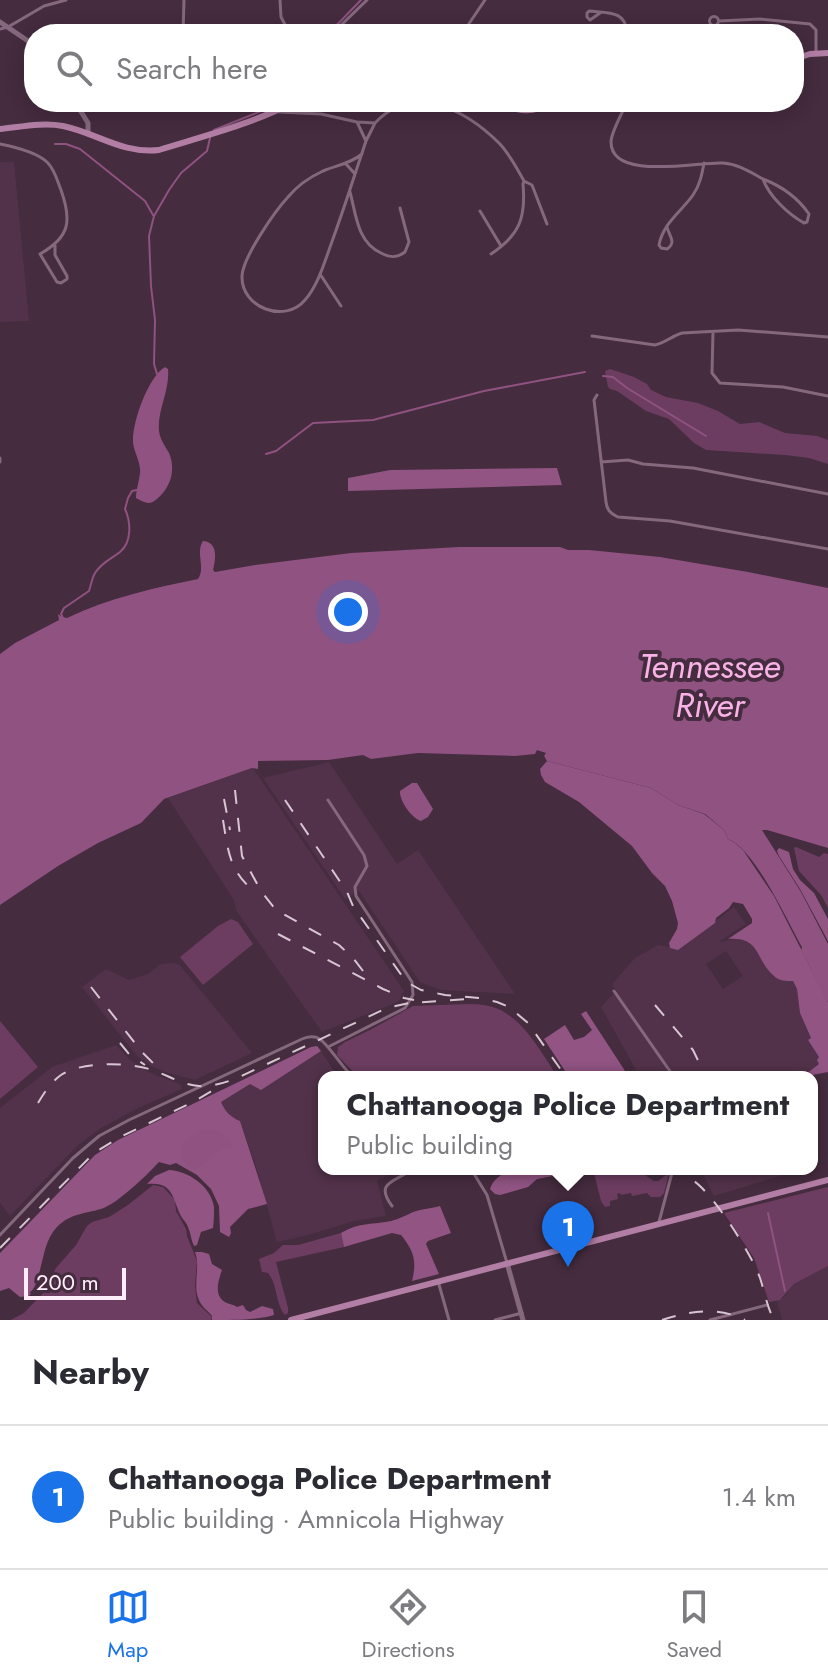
<!DOCTYPE html>
<meta charset="utf-8">
<style>
:root{--surface:#fff;--page:#f2f2f3;--text:#2b2b33;--muted:#7c7c81;--line:#e1e1e2;--accent:#1a73e8}
body{margin:0;font-family:Jost,sans-serif;background:var(--page);color:var(--text)}
.scale{position:absolute;left:24px;bottom:20px;width:102px;box-sizing:border-box;padding-left:8px;border:4px solid #ffeefa;border-top:0;font-size:22px;line-height:28px;white-space:nowrap;color:#ffeefa;-webkit-text-stroke:6px #452c3f;paint-order:stroke}
.you{position:absolute;left:348px;top:612px;width:28px;height:28px;margin:-20px;border:6px solid #fff;border-radius:50%;background:#1a73e8;box-shadow:0 0 0 12px #1a73e833}
.badge{display:grid;place-items:center;width:52px;height:52px;border-radius:50%;background:var(--accent);color:#fff;font-size:26px;font-weight:700}
.pin{position:absolute;translate:-50% -66px;filter:drop-shadow(0 2px 4px #0008)}
.pin::after{content:'';position:absolute;top:42px;width:28px;height:24px;background:inherit;clip-path:polygon(0 0,100% 0,50% 100%)}
.popup{position:absolute;left:318px;top:1071px;width:500px;height:104px;box-sizing:border-box;display:grid;place-content:center;border-radius:16px;background:var(--surface);filter:drop-shadow(0 2px 6px #0005);font-size:26px;white-space:nowrap;color:var(--muted)}
.popup b{font-size:30px;color:var(--text)}
.popup::after{content:'';position:absolute;left:50%;top:100%;margin-left:-16px;border:16px solid transparent;border-top-color:var(--surface)}
.list{margin:0;padding:0;list-style:none}
h2{display:flex;justify-content:space-between;align-items:center;height:104px;margin:0;padding:0 32px;font-size:34px}
h2 small{font-size:26px;font-weight:400;color:var(--muted)}
.list li{display:grid;grid-template-columns:52px 1fr auto;gap:24px;align-items:center;box-sizing:border-box;height:144px;padding:0 32px;border-top:2px solid var(--line)}
.list b{display:block;font-size:30px;white-space:nowrap}
.list p{margin:0;font-size:26px;white-space:nowrap;color:var(--muted)}
.list em{font-size:26px;font-style:normal;color:var(--muted)}
.icon{flex:none;width:44px;height:44px;fill:none;stroke:currentColor;stroke-width:2;stroke-linecap:round;stroke-linejoin:round}
.map{position:relative;flex:none;width:828px;height:1320px;overflow:hidden}
.search{position:absolute;background:var(--surface);box-shadow:0 4px 20px #0003;left:24px;right:24px;top:24px;height:88px;display:flex;align-items:center;gap:20px;box-sizing:border-box;padding:0 28px;border-radius:32px;color:var(--muted);font-size:30px}
.sheet{height:248px;background:var(--surface)}
nav{display:flex;justify-content:space-around;align-items:center;box-sizing:border-box;height:112px;border-top:2px solid var(--line);background:var(--surface);font-size:22px;color:var(--muted)}
nav a{display:grid;justify-items:center;gap:4px}
nav .on{color:var(--accent)}
.map>svg:first-child{display:block}
</style>
<div class="map">
<svg width="828" height="1320" viewBox="0 0 828 1320">
<rect width="100%" height="100%" fill="#452c3f"/>
<path fill="#52324a" fill-rule="evenodd" d="M0,162H14L29,321L0,322Z
M329,762L397,864L418,850L515,994L441,990L420,982L359,891L345,899L263,778Z
M253,768L404,991L398,1002L322,1032L237,912L234,900L168,798Z
M734,907L746,924L719,942L740,938L747,941L793,981L797,989L800,1013L811,1038L808,1040L820,1058L819,1064L802,1077H640L601,1007L616,991L612,984L635,958L658,945L679,949ZM726,951L743,976L723,989L706,964Z
M170,963L179,964L252,1053L195,1080L168,1073L151,1066L138,1057L82,987L106,969L129,980L148,974L159,965Z
M116,1045L128,1058L148,1072L180,1084L182,1089L138,1108L101,1128L77,1146L10,1216L0,1203V1108L52,1067Z
M321,1051L338,1077H324V1169H400L377,1181L386,1216L353,1221L312,1234L277,1242L258,1173L240,1121L233,1118L224,1109L221,1102L250,1084L261,1089Z
M700,1169H795L796,1171L714,1196Z
M828,1266V1320H782L777,1301L784,1297L794,1284Z"/>
<path fill="#6c3d61" d="M610,369L634,377L647,384L651,390L666,397L698,403L718,411L740,424L759,422L785,433L817,436L828,440V464L809,458L785,455L706,450L694,443L669,419L646,411L617,391L610,389L608,387L605,371Z
M796,847L819,857L824,853L828,854V908L821,895L799,871L794,848Z
M231,919L238,922L253,944L203,985L180,957L218,926Z
M440,1005C454,1005 470,1003 484,1005C520,1010 539,1050 558,1077H358L337,1055L338,1047L345,1042L370,1030L413,1006Z
M0,1021L38,1067L0,1099Z
M593,1169H636L654,1181H658L669,1173L664,1193L660,1197H651L647,1193L632,1196L631,1193L621,1195L620,1193L617,1194L618,1199L610,1201V1206L605,1207L601,1201Z
M153,1185L163,1187L175,1200L176,1211L186,1229L187,1236L197,1261L195,1285L197,1303L212,1317L211,1320H11L24,1313L43,1293L56,1268L76,1245L87,1226L92,1222L109,1217L128,1205Z
M828,1187V1266L794,1284L780,1300L769,1302L754,1258L724,1213Z
M341,1233L344,1247L276,1262L288,1308V1313L285,1315C275,1303 278,1285 268,1273L262,1272L259,1259L274,1253L283,1245H298Z"/>
<path fill="#915483" d="M557,468L562,485L348,491V478L390,470Z
M547,761L651,788L678,805L704,814L724,830L728,839L735,843L743,850L774,896L828,1002V1072L802,1077L819,1064L817,1060L819,1057L808,1040L811,1038L800,1013L797,989L793,981C786,981 779,981 774,976C755,960 761,936 728,939L752,923V919L743,904L733,902L729,908L716,918L715,923L678,950L670,948L669,943L677,929L678,923L672,901L665,886L652,873L632,846L579,802L545,782L541,775L540,769Z
M779,848L789,852L793,869L800,880L814,893L828,919V941L800,889L779,856L777,851Z
M586,1011L629,1077H569L544,1039L565,1025L574,1040L584,1037L592,1030L581,1014Z
M317,1046L321,1051L261,1090L250,1084L221,1102C225,1111 230,1117 240,1121L267,1204L248,1209L230,1227L231,1233L229,1237L220,1232L219,1206L211,1189L197,1175L176,1163L170,1165L159,1162C147,1175 117,1204 101,1209C84,1214 71,1213 57,1227C40,1244 44,1277 29,1296L20,1297L9,1288L0,1291V1253L95,1155L118,1140L311,1047Z
M514,1169H539L551,1173L567,1169H589L537,1179L528,1187L500,1195L495,1194L490,1189C494,1177 503,1174 514,1169Z
M169,1170C188,1171 211,1186 214,1207C214,1214 214,1221 213,1228L201,1232L197,1245L194,1246C191,1240 191,1234 188,1227C187,1223 183,1220 181,1216C172,1197 173,1181 147,1184L155,1176Z
M440,1206L451,1233L428,1241L426,1244L439,1274L412,1281C417,1261 414,1251 401,1235L392,1233L344,1247L341,1233C359,1223 366,1225 385,1222C394,1221 400,1218 409,1214C418,1209 430,1209 440,1206Z
M195,1252H202L209,1254L212,1264L222,1270C219,1279 213,1295 225,1302C228,1304 233,1304 237,1307L243,1305L246,1310L250,1312L262,1306L273,1309L274,1315C258,1320 232,1320 212,1320V1316C208,1311 201,1306 199,1300C192,1285 201,1267 195,1252Z"/>
<path fill="#8f5281" d="M165,367L168,369C170,391 157,410 159,431C160,439 165,446 169,453C176,469 171,487 158,498C150,506 145,503 136,498C136,490 139,482 140,473C141,462 134,453 133,442C132,423 148,377 165,367Z
M203,541C218,542 216,558 213,570L215,572L255,565L351,553L459,547H560L568,550H589L660,557L748,572L828,588V848L767,830H762L801,892L828,944V1002C817,986 812,967 801,951L802,947C787,921 755,849 728,839L724,830L705,814L678,805L651,788L547,761L544,756L546,753L537,750L535,754L515,756L418,753L371,759L363,755L328,760L258,761V769L252,768L164,799L141,823L98,843L58,866L0,905V654L15,643L59,620L58,614L62,617L67,618C108,598 154,588 198,579C206,567 195,553 203,541Z
M412,783H417L433,809L428,817L421,821C411,818 399,800 400,791Z
M203,1129C216,1130 229,1132 232,1146C227,1148 222,1148 218,1151C207,1158 209,1167 191,1169C183,1163 175,1148 186,1140C191,1135 197,1134 203,1129Z"/>
<g fill="none" stroke-linecap="round" stroke-linejoin="round">
<path stroke="#8f5281" stroke-width="2" d="M328,34L361,0
M214,130L284,102
M55,144H66L80,149L145,201L153,215
M157,374L154,364L155,320L151,286L149,236L154,216L169,190L181,173L207,151L210,138
M603,376L613,377L627,388L706,436
M266,454L276,451L313,423L373,420L484,391L585,372
M63,618L61,614L64,608L89,591C91,585 92,578 95,573C102,562 111,559 120,552C132,542 131,522 125,509L128,498L132,491L137,490
M768,1213L785,1291"/>
<path stroke="#85687d" stroke-width="3" d="M280,0L281,17L290,34
M600,13L590,20L587,17V13L589,11C606,13 628,10 626,34
M709.5 21a4.5 4.5 0 1 1 9 0a4.5 4.5 0 1 1-9 0Z
M719,21L760,19L810,24L816,30V53
M0,29L8,27L44,6L66,0
M183,34L184,0
M267,34L284,25
M332,34L367,0
M462,34L485,0
M627,102C623,112 611,132 611,142C611,182 700,161 723,163C738,164 750,172 763,179
M279,112L321,114L357,122L375,123C414,82 466,110 500,144C510,155 517,168 524,181L523,184C526,217 520,235 491,254
M366,141L375,123
M0,144C15,147 36,152 47,162C55,170 57,180 61,190C72,221 70,237 40,254L57,282L61,283L67,279V276L55,255V245
M346,164L355,174C347,199 338,225 329,250C323,267 317,286 305,300C285,324 241,308 242,276C243,257 275,211 288,197C297,186 310,177 323,171C337,165 350,164 362,154
M355,174L366,141L357,122
M763,179C781,186 798,198 809,214L807,222L804,223C788,214 769,196 763,179Z
M524,181L532,185L547,224
M350,192C356,214 357,242 381,253C390,258 397,258 405,252L409,242L400,208
M480,211L501,246
M667,227C669,236 677,242 667,249L661,248L659,245C663,223 681,212 693,195C700,185 702,174 704,163
M320,274L341,306
M713,332L712,373L720,383L783,387L828,396
M592,336L655,345C665,343 672,336 682,333L738,330L828,337
M597,395L594,400L606,502C607,510 610,513 618,517L670,521L828,549
M0,458V462
M601,462L628,460L643,464L693,468L828,494
M614,991L674,1077
M328,1047L405,1008L413,995L412,982L356,896L355,887L367,866L364,855L328,800
M471,1169L487,1195L507,1263
M392,1206C374,1182 395,1182 413,1169
M659,1222L673,1169
M0,1235L73,1158L99,1136L129,1120L302,1039C306,1037 310,1036 315,1037C325,1038 342,1068 353,1077
M438,1281L449,1320
M495,1320L522,1313
M710,1320L767,1305"/>
<path stroke="#85687d" stroke-width="5" d="M0,22L34,45
M75,102L88,123V134
M507,1263L523,1320"/>
<path stroke="#b37ea5" stroke-width="6" d="M794,59L810,54L828,53
M503,102C519,114 536,112 553,102
M0,129C20,127 43,122 63,126C97,133 122,154 159,150C204,136 252,124 294,102
M291,1320L828,1180"/>
<path stroke="#d7c5d2" stroke-width="2" stroke-dasharray="14 14" stroke-linecap="butt" d="M235,790L242,856L261,891L276,910L339,945L353,958L370,980
M224,799L230,830
M285,800L347,892L353,906L402,976L412,985L421,990L445,995L480,998L497,1002L509,1007L528,1023L566,1077
M223,820C228,850 229,871 254,891
M278,934L383,989L404,998L414,1000
M91,987L142,1052L161,1071
M655,1005L693,1050L706,1077
M120,1043L129,1054L145,1065
M38,1103C44,1093 51,1082 61,1075C82,1061 129,1062 152,1070C168,1075 182,1085 199,1086C212,1087 223,1083 235,1079L387,1008L409,1003L469,999
M670,1169C683,1173 693,1179 702,1188C720,1206 752,1255 760,1278C765,1293 767,1307 774,1320
M0,1248L94,1153L120,1137L193,1102L217,1088
M662,1320C691,1311 717,1306 745,1320"/>
</g>
<g text-anchor="middle" dominant-baseline="central" stroke-width="8" stroke-linejoin="round" paint-order="stroke">
<g font-size="34" font-style="italic" fill="#f8b2e6" stroke="#452c3f">
<text x="710" y="666">Tennessee<tspan x="710" dy="39">River</tspan></text>
</g>
</g>
</svg>
<div class="scale">200 m</div>
<div class="you"></div>
<div class="pin badge" style="left:568px;top:1267px">1</div>
<div class="popup"><b>Chattanooga Police Department</b>Public building</div>
<div class="search"><svg class="icon" aria-label="search" viewBox="0 0 24 24"><circle cx="10" cy="10" r="6"/><path d="M15 15l6 6"/></svg>Search here</div>
</div>
<section class="sheet">
<h2>Nearby<small></small></h2>
<ul class="list">
<li><span class="badge">1</span><div><b>Chattanooga Police Department</b><p>Public building · Amnicola Highway</p></div><em>1.4 km</em></li>
</ul>
</section>
<nav>
<a class="on"><svg class="icon" aria-label="map" viewBox="0 0 24 24"><path d="M3 6l6-2 6 2 6-2v14l-6 2-6-2-6 2zM9 4v14M15 6v14"/></svg>Map</a>
<a><svg class="icon" aria-label="directions" viewBox="0 0 24 24"><path d="M12 3l9 9-9 9-9-9zM9 14v-3h6M13 9l2 2-2 2"/></svg>Directions</a>
<a><svg class="icon" aria-label="saved" viewBox="0 0 24 24"><path d="M7 4h10v16l-5-4-5 4z"/></svg>Saved</a>
</nav>
